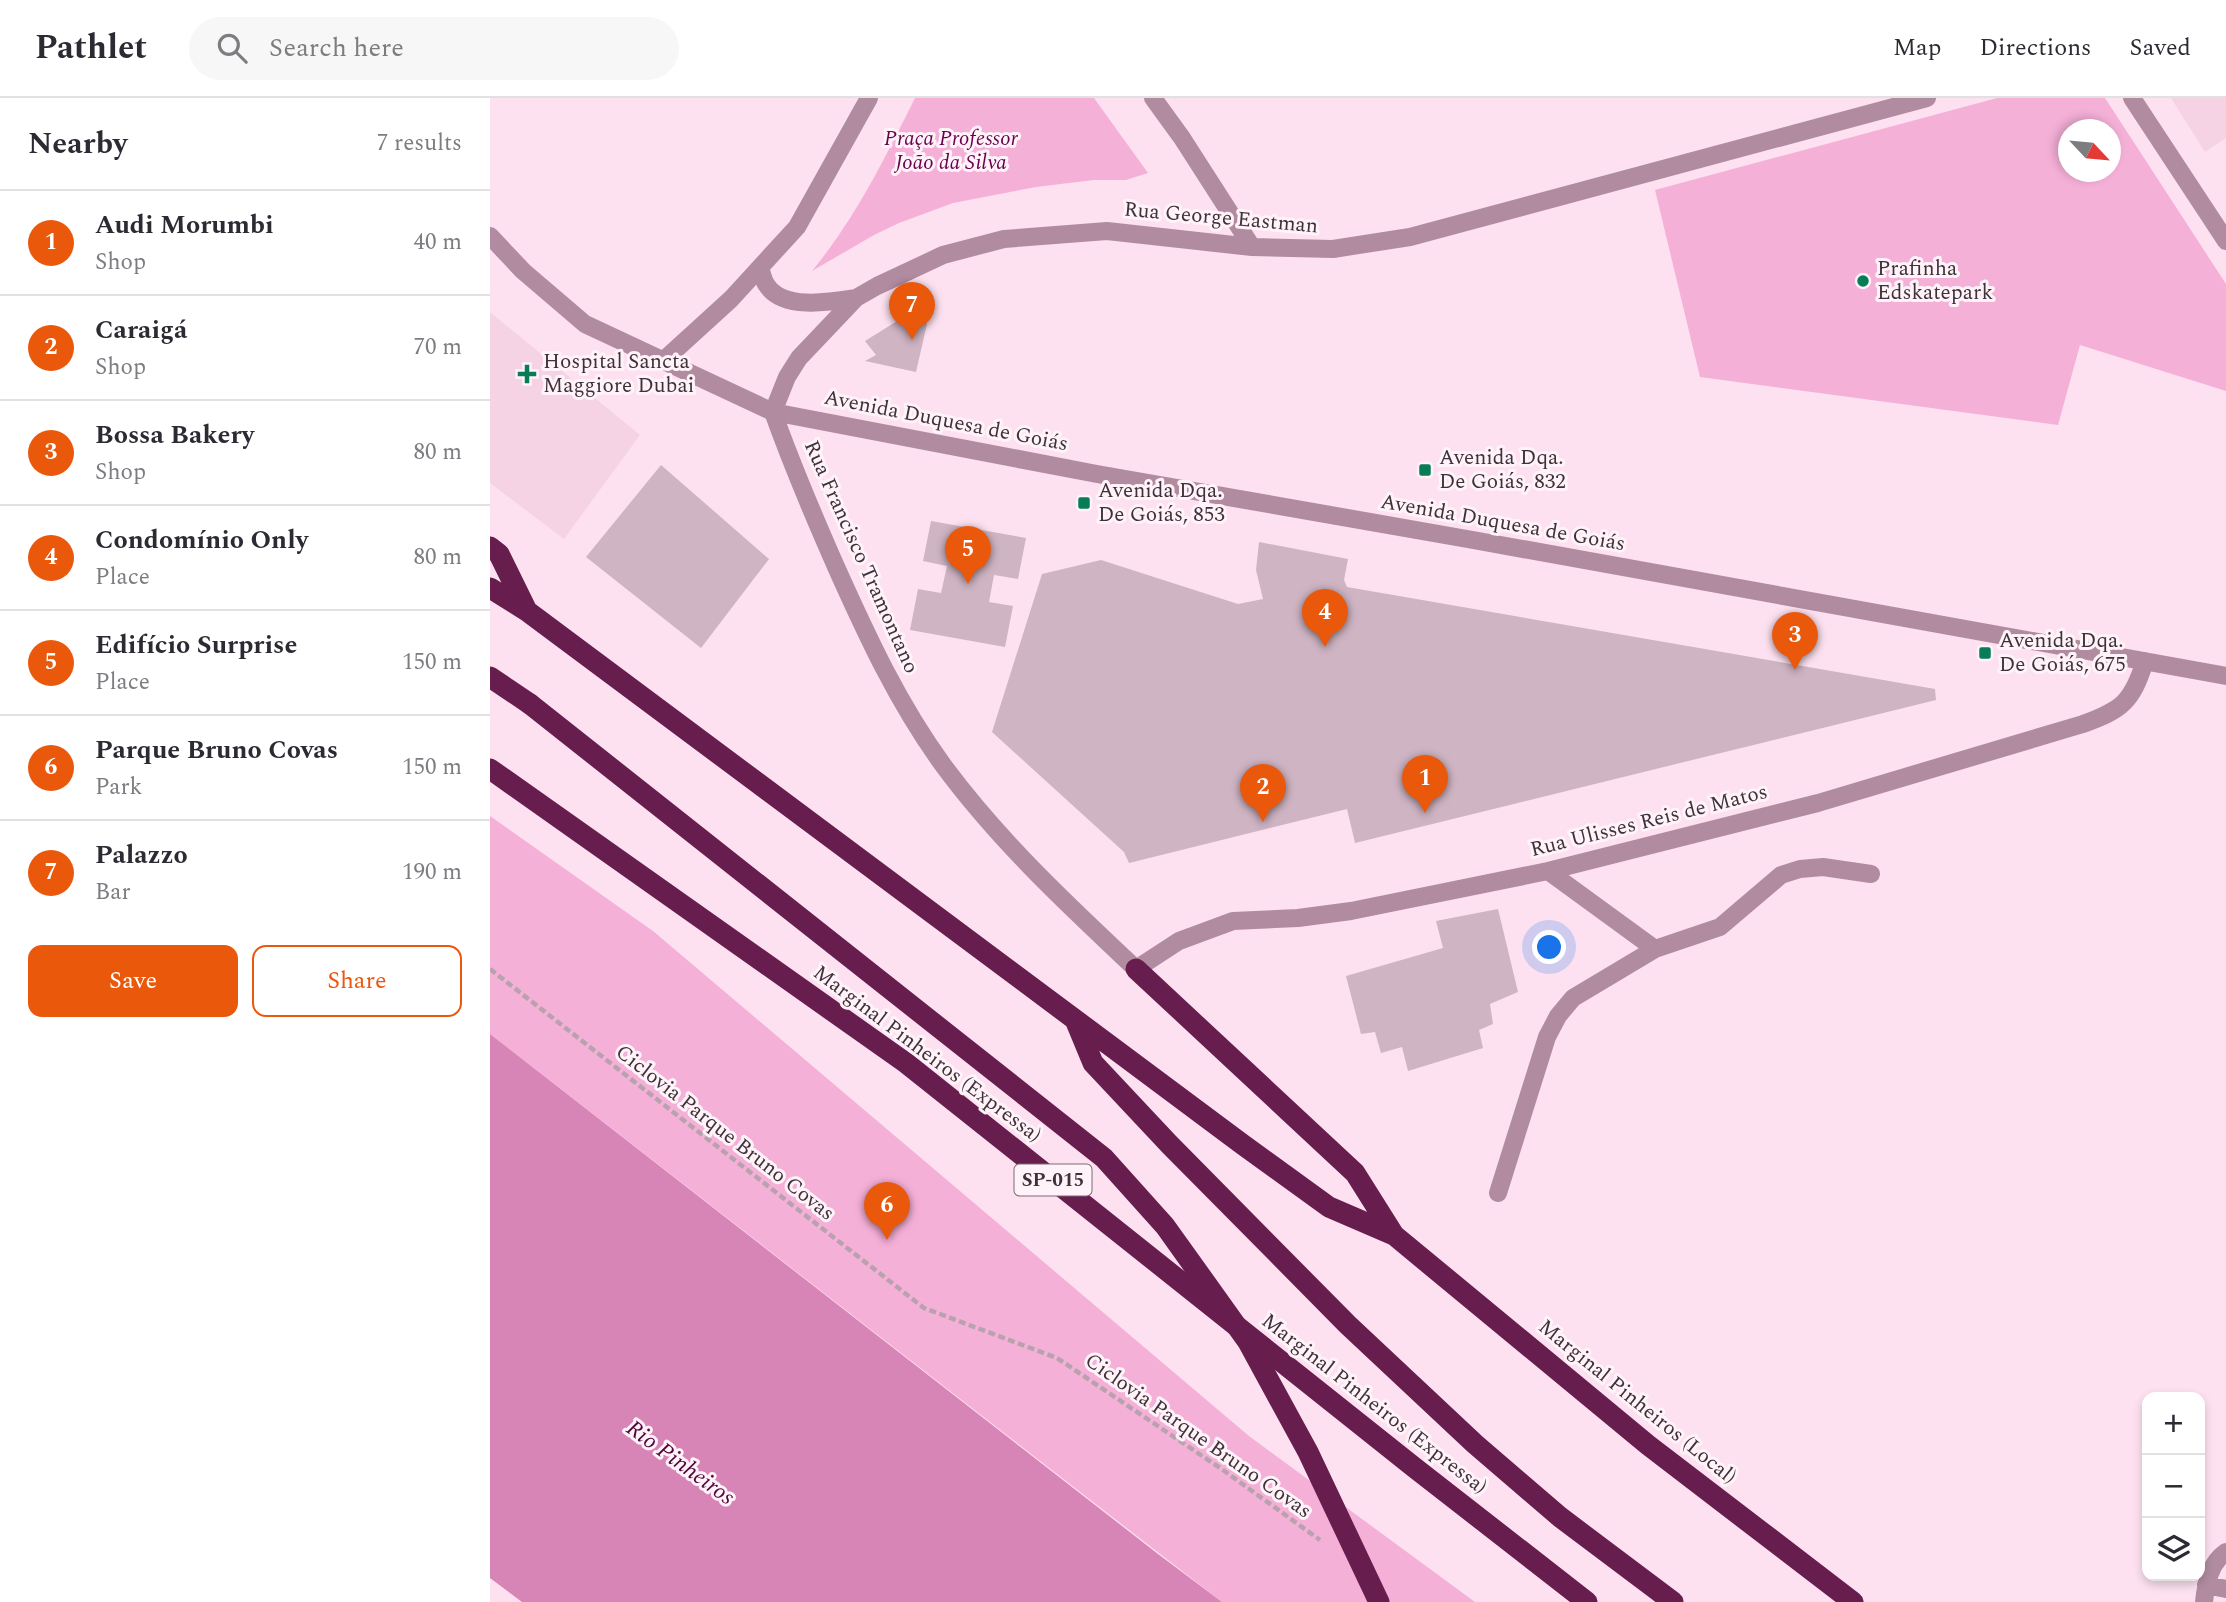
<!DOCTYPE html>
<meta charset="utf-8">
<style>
:root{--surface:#fff;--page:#f7f7f7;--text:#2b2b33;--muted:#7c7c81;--line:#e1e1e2;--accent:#ea580c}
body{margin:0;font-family:Spectral,serif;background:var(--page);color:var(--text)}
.controls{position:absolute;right:21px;bottom:21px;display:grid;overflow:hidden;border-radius:14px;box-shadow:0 4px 10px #0003}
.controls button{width:63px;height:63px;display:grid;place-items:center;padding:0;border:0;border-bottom:2px solid var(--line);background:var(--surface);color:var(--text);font:35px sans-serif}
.compass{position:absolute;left:1568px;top:21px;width:63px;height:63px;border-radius:50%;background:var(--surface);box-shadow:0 4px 10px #0003;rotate:116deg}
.you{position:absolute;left:1060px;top:850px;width:24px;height:24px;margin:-18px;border:5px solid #fff;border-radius:50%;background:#1a73e8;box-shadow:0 0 0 10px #1a73e833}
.badge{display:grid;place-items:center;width:46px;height:46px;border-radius:50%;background:var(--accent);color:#fff;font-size:23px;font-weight:700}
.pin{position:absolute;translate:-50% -58px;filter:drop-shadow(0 2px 4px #0008)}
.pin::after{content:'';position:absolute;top:37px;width:24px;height:21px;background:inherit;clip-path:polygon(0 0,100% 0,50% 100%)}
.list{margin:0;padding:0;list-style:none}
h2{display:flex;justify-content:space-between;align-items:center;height:91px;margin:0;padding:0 28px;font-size:30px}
h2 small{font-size:23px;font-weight:400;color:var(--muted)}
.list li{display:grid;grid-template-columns:46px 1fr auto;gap:21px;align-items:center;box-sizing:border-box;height:105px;padding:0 28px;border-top:2px solid var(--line)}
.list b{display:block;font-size:26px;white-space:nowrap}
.list p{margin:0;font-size:23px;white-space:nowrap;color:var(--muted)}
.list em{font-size:23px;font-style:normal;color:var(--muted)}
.actions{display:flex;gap:14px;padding:21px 28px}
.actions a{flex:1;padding:16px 0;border:2px solid var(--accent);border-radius:14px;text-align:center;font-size:24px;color:var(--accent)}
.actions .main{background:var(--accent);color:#fff}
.icon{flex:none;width:38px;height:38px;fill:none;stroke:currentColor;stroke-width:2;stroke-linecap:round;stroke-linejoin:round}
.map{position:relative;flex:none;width:1736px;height:1504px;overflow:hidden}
header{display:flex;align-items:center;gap:42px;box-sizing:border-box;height:98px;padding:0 35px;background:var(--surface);border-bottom:2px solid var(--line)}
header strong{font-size:33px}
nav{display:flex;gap:38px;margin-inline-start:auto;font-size:24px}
.search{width:490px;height:63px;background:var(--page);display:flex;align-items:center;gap:18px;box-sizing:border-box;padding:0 24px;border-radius:38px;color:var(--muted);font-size:26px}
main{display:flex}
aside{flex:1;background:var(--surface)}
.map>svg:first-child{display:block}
</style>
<header>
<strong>Pathlet</strong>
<div class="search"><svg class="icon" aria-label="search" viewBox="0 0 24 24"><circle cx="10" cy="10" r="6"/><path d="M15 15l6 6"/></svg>Search here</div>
<nav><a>Map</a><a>Directions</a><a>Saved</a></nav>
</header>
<main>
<aside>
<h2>Nearby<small>7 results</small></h2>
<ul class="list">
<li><span class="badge">1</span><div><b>Audi Morumbi</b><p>Shop</p></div><em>40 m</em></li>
<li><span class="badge">2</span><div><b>Caraigá</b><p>Shop</p></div><em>70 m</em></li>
<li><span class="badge">3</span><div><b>Bossa Bakery</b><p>Shop</p></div><em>80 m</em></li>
<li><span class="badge">4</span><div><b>Condomínio Only</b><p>Place</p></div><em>80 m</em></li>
<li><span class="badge">5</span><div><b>Edifício Surprise</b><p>Place</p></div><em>150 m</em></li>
<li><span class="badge">6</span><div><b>Parque Bruno Covas</b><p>Park</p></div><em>150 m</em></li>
<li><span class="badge">7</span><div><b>Palazzo</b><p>Bar</p></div><em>190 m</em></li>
</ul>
<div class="actions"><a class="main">Save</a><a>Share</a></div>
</aside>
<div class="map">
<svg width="1736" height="1504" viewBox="0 0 1736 1504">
<rect width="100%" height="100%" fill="#fde1f0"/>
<path fill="#f5d3e5" d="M1681,0H1736V40L1715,54Z
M0,214L150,337L74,441L0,385Z"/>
<path fill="#f5b0d8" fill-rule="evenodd" d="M425,0H604L658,75L636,82H604L546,89L463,105L409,125L384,137L322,173C365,121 395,60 425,0Z
M1507,0H1615L1736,186V293L1590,247L1568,327L1210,279L1165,92ZM1578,32H1620V74H1578Z
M0,718L163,833L759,1338L985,1504H732L0,936Z"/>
<path fill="#d785b6" d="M0,936L668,1456L732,1504H32L0,1480Z"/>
<path fill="#cfb4c3" d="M428,210L437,226L426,274L375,263L386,257L375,243Z
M171,367L279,461L211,550L96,459Z
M441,423L536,440L528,481L504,477L499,504L523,508L515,549L420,532L428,491L451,495L457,468L433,463Z
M769,444L858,461L854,482L857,489L1445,591L1446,602L865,745L857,711L639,765L634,754L502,634L552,476L611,462L748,506L773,501L766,472Z
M1008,811L1028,894L1000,906L1003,926L989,932L993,950L918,973L912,949L891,955L885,934L871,936L856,878L953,850L946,823Z"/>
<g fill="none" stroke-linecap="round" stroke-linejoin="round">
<path stroke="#b7a2ad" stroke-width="4.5" stroke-dasharray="7 3.5" stroke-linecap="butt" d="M0,871L434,1210L567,1260L733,1372L830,1442"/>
<path stroke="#b18ca0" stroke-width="18" d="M663,0L692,40L762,149
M1642,0L1736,143
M0,138L33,173L95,226L283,314L607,376L983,442L1736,578
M270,170C272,175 273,182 276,186C292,213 341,204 366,200
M173,263L241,201L307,129L379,0
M283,314C302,367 324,419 347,471C378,540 408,605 453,667C509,743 578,807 646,871L689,843L743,823L808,820L861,813L1058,773L1328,705L1593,626C1632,612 1642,604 1655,563
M283,314L297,279L309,260L366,200L387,188L453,157L514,141L617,133L762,149L843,151L920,139L1437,0
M1058,773L1165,851L1230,829L1291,777L1310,771L1333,769L1381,776
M1008,1095L1057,939L1068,918L1083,900L1165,851
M1716,1487L1736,1491
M1714,1504C1716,1485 1720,1465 1736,1454"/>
<path stroke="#671e4e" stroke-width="21" d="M0,449L9,456L37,513
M0,490L37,513L752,1046L839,1109L904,1137L1158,1347L1363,1504
M0,579L40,606
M0,671L416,965L925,1370L1097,1504
M646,871L865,1075L904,1137
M586,924L603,965L679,1046L858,1227L985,1346L1070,1419L1183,1504"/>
<path stroke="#671e4e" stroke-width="21" d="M40,606L614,1060L675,1128L758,1244L818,1354L889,1504"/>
</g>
<g fill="#087b57" stroke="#fff3f9" stroke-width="2.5">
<circle cx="1373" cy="183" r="7"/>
<path d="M33.5 265.5h7v7h7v7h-7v7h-7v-7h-7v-7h7z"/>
<rect x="928" y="365" width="14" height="14" rx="3.5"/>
<rect x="587" y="398" width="14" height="14" rx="3.5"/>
<rect x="1488" y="548" width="14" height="14" rx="3.5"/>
</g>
<g text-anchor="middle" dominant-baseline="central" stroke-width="6" stroke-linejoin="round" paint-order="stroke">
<rect fill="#fff3f9" stroke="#776c72" stroke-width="2" x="524.5" y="1066.5" width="77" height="31" rx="5"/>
<g font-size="19" font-weight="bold" fill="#3d3238">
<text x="563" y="1082">SP-015</text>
</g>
<g font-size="21" font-style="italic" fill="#68004c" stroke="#fff3f9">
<text x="461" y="41">Praça Professor<tspan x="461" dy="24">João da Silva</tspan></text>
</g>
<g font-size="21" fill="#3d3238" stroke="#fff3f9">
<text transform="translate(731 120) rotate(5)">Rua George Eastman</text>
<text transform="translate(456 323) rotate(11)">Avenida Duquesa de Goiás</text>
<text transform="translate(1013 425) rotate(10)">Avenida Duquesa de Goiás</text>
<text transform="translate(371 459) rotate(66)">Rua Francisco Tramontano</text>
<text transform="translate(1159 723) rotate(-14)">Rua Ulisses Reis de Matos</text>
<text transform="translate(437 956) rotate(37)">Marginal Pinheiros (Expressa)</text>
<text transform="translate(235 1035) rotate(38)">Ciclovia Parque Bruno Covas</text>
<text transform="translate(1147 1304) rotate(39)">Marginal Pinheiros (Local)</text>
<text transform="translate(884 1306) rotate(38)">Marginal Pinheiros (Expressa)</text>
<text transform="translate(708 1338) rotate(35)">Ciclovia Parque Bruno Covas</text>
</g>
<g font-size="21" fill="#3d3238" stroke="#fff3f9" text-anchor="start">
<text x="1387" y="171">Prafinha<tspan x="1387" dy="24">Edskatepark</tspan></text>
<text x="53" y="264">Hospital Sancta<tspan x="53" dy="24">Maggiore Dubai</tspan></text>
<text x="949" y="360">Avenida Dqa.<tspan x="949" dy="24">De Goiás, 832</tspan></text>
<text x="608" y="393">Avenida Dqa.<tspan x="608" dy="24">De Goiás, 853</tspan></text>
<text x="1509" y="543">Avenida Dqa.<tspan x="1509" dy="24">De Goiás, 675</tspan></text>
</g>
<g font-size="23" font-style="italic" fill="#51063b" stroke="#fff3f9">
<text transform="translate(190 1365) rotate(36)">Rio Pinheiros</text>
</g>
</g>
</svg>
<div class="controls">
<button>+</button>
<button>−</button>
<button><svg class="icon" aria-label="layers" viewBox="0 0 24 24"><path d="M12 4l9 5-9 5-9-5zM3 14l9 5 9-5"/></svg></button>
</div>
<svg class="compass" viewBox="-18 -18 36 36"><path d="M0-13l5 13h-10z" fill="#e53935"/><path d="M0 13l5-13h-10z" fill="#7c7c81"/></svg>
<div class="you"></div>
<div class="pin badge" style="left:935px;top:715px">1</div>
<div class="pin badge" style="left:773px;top:724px">2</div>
<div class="pin badge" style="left:1305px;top:572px">3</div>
<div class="pin badge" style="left:835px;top:549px">4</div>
<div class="pin badge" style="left:478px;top:486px">5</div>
<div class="pin badge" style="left:397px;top:1142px">6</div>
<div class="pin badge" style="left:422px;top:242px">7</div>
</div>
</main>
